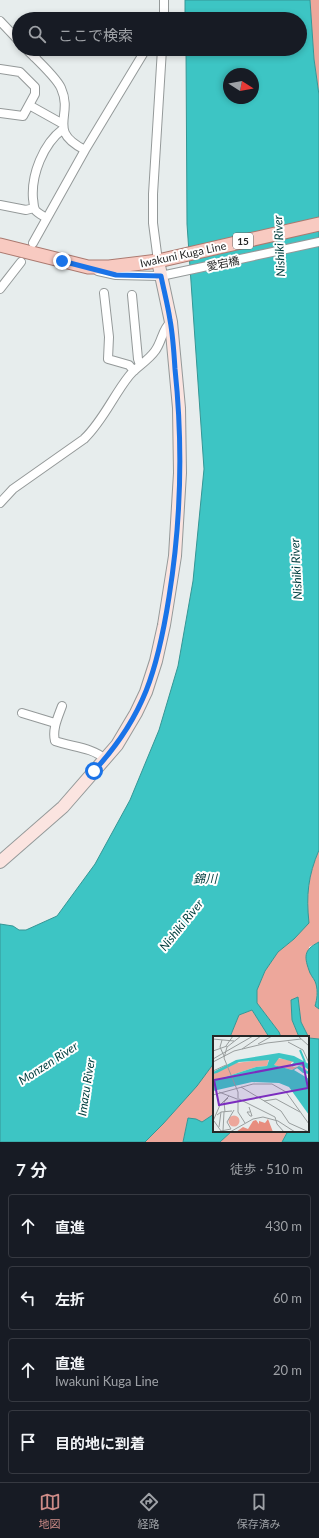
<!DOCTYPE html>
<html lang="ja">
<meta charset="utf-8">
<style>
:root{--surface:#171b24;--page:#242831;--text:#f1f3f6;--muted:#9ea1a6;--line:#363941;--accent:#cd8b87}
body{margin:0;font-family:Lato,"Noto Sans JP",sans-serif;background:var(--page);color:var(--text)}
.compass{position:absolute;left:223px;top:68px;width:36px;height:36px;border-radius:50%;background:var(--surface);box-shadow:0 2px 6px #0003;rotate:101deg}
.stop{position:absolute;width:12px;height:12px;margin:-9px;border:3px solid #1a73e8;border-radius:50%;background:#fff}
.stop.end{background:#1a73e8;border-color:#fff;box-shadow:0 1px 4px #0008}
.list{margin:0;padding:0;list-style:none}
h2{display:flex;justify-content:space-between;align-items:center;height:52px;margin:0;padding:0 16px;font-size:17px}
h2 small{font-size:13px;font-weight:400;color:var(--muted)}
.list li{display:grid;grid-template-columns:26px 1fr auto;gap:12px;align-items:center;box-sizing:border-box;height:64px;margin:0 8px 8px;padding:0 8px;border:1px solid var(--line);border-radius:4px}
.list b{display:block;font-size:15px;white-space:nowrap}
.list p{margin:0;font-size:13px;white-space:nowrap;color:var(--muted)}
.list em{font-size:13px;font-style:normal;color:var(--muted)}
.icon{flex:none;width:22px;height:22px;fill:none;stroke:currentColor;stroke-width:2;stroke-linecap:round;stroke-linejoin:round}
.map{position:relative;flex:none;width:319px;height:1142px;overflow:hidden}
.search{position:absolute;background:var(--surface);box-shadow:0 2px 6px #0003;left:12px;right:12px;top:12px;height:44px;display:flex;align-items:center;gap:10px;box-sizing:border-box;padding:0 14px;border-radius:22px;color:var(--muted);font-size:15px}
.sheet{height:340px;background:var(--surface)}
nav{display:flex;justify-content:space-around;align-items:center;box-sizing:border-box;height:56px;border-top:1px solid var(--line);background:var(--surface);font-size:11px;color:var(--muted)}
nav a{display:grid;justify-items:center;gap:2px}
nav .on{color:var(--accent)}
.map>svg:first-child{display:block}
</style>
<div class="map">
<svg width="319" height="1142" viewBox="0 0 319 1142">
<rect width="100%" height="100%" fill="#e7eded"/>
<path fill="#eda79b" d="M310,0H319V95L314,59Z
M319,850V942L309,947L310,973L316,983L317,993L316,1006L319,1009V1039L309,1038L301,1022L298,997L291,1000L292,1020L299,1037H281L279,1032L257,1003V990L265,971L278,952L294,939L308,923C306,896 308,875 319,850Z
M252,1010L269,1037H230L239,1015Z
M214,1063V1114L202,1122L188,1118L183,1142H145C170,1117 193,1091 214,1063Z
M232,1131H288L282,1142H220Z"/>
<path fill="#3dc5c4" stroke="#369695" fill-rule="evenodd" d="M185,0H310L314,59L319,95V850C308,876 306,895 309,923L294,939L278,952L265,971L257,990V1003L279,1032L281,1037H269L252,1010L239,1015L230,1037H214V1063L197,1086L163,1124L145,1142H0V924L13,926L19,930H26L57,916L95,864L130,800L159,730L178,666L193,581L204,469L187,224L186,49H300V19H185ZM229,74H253V98H229Z
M319,942V1009L315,1006C317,999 318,992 316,984C315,980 312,977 310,973C304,957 303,950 319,942Z
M298,997L301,1022L309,1038L319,1039V1142H282L288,1131H308V1037H299L292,1020L291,1000Z
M214,1114V1131H232L220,1142H183L188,1118L196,1119L202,1122Z"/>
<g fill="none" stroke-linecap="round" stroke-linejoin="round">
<g stroke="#949999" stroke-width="10">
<path id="street" d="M164,0V19
M0,21L19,41
M26,49C36,59 56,77 61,88C74,117 46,130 85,150
M34,57L40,49
M0,69L20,72L35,87V94L23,116L0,113
M29,105L63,124
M0,205L26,210L34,208
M47,218C43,216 39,214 36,211C33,208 34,203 33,199C31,175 43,144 63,129
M33,243L85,150L146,49
M158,261L153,223V194L162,49
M98,271L116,275L161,276L319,242
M0,289L21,262
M104,293L109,337L108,359L129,365L134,371
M132,295L138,359L140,365
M0,503L13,489L84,439C103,421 113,396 129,376C136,367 148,361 155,351C162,342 162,329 171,322
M62,706C58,717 52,729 55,741C71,747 92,747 105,759
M22,713L55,723"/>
</g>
<g stroke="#949999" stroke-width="14">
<path id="secondary" d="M0,862L63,807L117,745L136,713L146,692L156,661L164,625L175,556L180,473L179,408L171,322L158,261"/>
</g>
<g stroke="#ab7a70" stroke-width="15">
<path id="primary" d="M0,245L88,267H109L158,261L319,224"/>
</g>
<use href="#street" stroke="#fff" stroke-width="8"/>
<use href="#secondary" stroke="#fbe4e0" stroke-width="12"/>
<use href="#primary" stroke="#f8cac1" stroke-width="13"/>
</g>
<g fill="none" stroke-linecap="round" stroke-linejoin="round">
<path stroke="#1a73e8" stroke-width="5" d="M62,261L116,275L161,276C164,291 168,306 170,320C173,336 174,353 175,369C183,445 181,522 169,597C164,629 158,661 146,691C134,721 116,747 94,771"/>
</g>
<g text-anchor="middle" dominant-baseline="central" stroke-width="4" stroke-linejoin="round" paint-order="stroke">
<rect fill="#fff" stroke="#666868" stroke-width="1" x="233" y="233" width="20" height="16" rx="3"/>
<g font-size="10" font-weight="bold" fill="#252727">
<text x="243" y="241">15</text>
</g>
<g font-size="11" fill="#252727" stroke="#fff">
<text transform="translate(183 254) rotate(-12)">Iwakuni Kuga Line</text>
<text transform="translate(223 263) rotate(-12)">愛宕橋</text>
</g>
<g font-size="12" font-style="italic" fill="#003e3e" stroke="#fff">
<text transform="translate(279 246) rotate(-93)">Nishiki River</text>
<text transform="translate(296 569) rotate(-93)">Nishiki River</text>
<text x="205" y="878">錦川</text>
<text transform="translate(181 925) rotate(-51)">Nishiki River</text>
<text transform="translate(48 1063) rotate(-33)">Monzen River</text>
<text transform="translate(86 1087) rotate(-81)">Imazu River</text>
</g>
</g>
<g transform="translate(213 1036)">
<rect width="96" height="96" fill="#e7eded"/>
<path d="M64,22L81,25L78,27V30L82,29L79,31L90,30L96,36L88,31L79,34L61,29ZM56,23L54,30L43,31L0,45L1,37L23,27ZM15.5 85a5.5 5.5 0 1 1 11 0a5.5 5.5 0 1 1-11 0Z" fill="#eda79b"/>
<path d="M55,83L60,96H23L30,91L35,93L40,85L43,84L46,88V85L52,87Z" fill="#e88d7e"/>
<path d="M66,17L81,20L96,28V34L90,30L83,29L79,31L81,28L76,31L81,26L66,22L61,29L79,34L86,30L96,36V38L90,37L84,32L81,34L96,43V79L76,51L66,47L39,46L0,55V45L43,31L54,30L56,24L26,26L4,37L0,38V36L23,24Z" fill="#3dc5c4"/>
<path fill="none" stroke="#3dc5c4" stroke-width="2" d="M87,14L92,26"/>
<path fill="none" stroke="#999e9e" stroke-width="1" d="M28,0L14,11L11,22L25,56V76L32,87M85,0L96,10M0,3L21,5M9,4L7,11L11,20M75,6L90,14L96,27M45,8L59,0M13,10L20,0M29,13L48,0M0,15L14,10M0,23L40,0M0,26L21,15L54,7L88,3M0,35L13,29M28,51L68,75L76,87L96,96M6,56L24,63M73,56L96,52M0,59L40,48H59L73,56L96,88M26,63L62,81L64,88L71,96M51,65L63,63L87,76M36,71L39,80H37L34,76H37M12,76L11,66L15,62M4,79L8,76L19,75M0,85L7,69L16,60M1,85L8,95L18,93L14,86L21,74M6,91L8,76M10,95L11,76M17,96L40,83L50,81L65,85L82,96"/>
<path fill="#7b2cbf" fill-opacity="0.15" stroke="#7b2cbf" stroke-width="2" d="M90,27L95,52L6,69L1,44Z"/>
<rect width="96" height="96" fill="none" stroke="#252727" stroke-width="2"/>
</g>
</svg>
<svg class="compass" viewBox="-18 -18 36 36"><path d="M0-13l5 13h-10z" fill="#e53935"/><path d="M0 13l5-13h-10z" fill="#9ea1a6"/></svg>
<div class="stop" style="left:94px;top:771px"></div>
<div class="stop end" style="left:62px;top:261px"></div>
<div class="search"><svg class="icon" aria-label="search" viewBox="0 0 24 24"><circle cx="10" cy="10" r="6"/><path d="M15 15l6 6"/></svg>ここで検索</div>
</div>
<section class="sheet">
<h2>7 分<small>徒歩 · 510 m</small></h2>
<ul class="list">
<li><svg class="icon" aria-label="ahead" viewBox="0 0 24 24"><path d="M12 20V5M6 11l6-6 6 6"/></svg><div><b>直進</b></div><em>430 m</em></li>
<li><svg class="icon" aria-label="left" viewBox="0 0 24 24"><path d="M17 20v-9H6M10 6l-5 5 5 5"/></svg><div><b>左折</b></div><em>60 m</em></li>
<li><svg class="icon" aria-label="ahead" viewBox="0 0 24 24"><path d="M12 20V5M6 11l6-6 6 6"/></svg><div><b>直進</b><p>Iwakuni Kuga Line</p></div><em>20 m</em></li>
<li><svg class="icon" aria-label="arrive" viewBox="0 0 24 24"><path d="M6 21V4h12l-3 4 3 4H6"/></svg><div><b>目的地に到着</b></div></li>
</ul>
</section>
<nav>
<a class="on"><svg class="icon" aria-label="map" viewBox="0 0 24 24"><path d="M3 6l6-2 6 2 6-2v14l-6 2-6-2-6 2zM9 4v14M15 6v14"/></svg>地図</a>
<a><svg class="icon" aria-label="directions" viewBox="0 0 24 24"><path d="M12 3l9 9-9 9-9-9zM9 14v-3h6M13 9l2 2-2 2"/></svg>経路</a>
<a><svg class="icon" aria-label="saved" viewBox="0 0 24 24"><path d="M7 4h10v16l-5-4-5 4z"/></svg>保存済み</a>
</nav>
